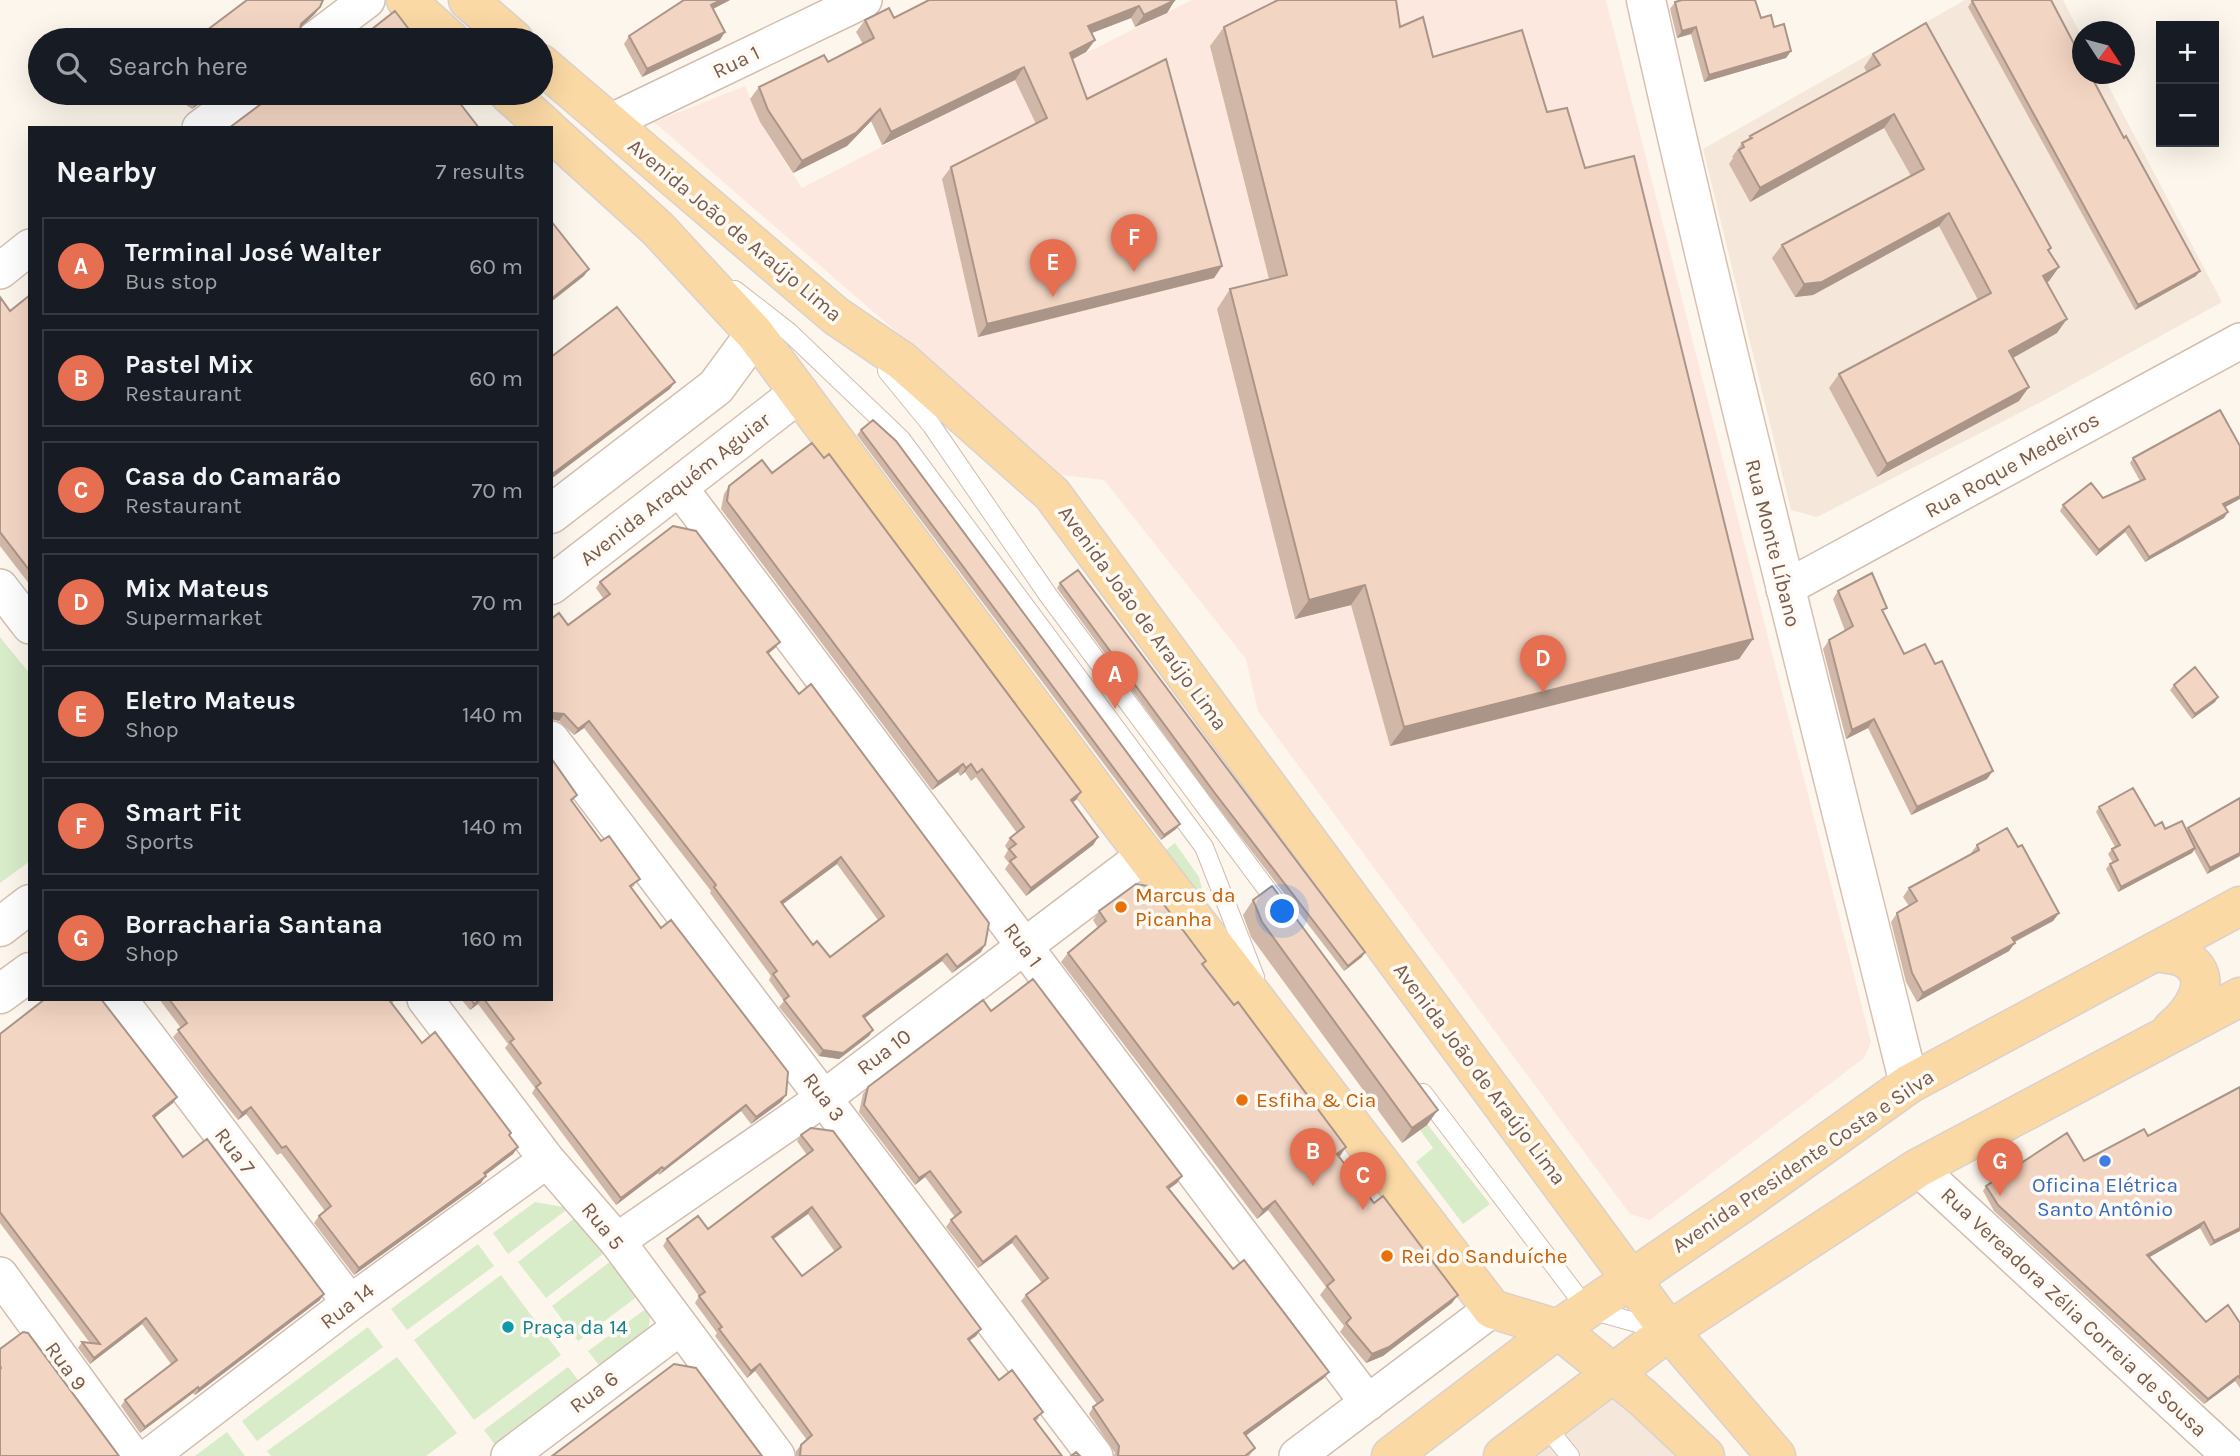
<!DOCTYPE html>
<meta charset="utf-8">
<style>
:root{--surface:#171b24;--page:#242831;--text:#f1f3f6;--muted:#9ea1a6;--line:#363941;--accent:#e76f51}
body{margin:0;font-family:Karla,sans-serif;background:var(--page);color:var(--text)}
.controls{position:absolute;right:21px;top:21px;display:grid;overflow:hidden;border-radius:0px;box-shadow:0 7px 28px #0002}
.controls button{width:63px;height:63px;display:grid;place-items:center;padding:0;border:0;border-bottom:2px solid var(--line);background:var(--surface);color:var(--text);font:35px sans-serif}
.compass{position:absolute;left:2072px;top:21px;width:63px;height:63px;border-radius:50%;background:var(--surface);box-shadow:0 7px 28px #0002;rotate:126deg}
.you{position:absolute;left:1283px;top:912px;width:24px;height:24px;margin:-18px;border:5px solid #fff;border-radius:50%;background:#1a73e8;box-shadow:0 0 0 10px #1a73e833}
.badge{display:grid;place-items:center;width:46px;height:46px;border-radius:50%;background:var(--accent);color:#fff;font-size:23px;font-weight:700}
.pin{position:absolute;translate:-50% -58px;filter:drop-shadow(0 2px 4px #0008)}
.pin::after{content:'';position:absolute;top:37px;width:24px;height:21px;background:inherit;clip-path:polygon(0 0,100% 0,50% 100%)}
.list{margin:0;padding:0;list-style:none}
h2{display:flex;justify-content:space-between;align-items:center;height:91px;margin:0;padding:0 28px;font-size:30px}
h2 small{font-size:23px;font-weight:400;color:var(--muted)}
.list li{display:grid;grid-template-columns:46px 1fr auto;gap:21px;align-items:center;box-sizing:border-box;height:98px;margin:0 14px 14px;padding:0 14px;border:2px solid var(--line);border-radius:0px}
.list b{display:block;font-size:26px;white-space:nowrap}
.list p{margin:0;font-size:23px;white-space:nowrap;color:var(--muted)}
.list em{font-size:23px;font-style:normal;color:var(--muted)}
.icon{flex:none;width:38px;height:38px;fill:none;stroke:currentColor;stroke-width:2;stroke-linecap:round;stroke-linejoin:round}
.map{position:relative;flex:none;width:2240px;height:1456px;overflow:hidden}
.search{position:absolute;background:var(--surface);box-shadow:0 7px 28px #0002;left:28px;top:28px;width:525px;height:77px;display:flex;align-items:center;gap:18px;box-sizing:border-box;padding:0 24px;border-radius:38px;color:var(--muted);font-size:26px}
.panel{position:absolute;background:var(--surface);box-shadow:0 7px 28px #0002;left:28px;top:126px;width:525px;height:875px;border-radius:0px}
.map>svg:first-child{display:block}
</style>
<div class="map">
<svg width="2240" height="1456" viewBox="0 0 2240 1456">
<rect width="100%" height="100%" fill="#fdf6ec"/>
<path fill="#f5e8da" d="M1965,0H2063L2082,37V74H2102L2222,302L2041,402L1817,517L1791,510L1703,149Z
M1614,1373L1705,1456H1503Z"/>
<path fill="#fde8e0" d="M1192,0H1606L1871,1042L1864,1058L1650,1220L1630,1214L1258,711L1246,659L1104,480L1062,475L654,122L745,86L762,126L802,188L976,98L1057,60L1060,66Z"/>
<path fill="#d8ecc9" d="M0,637L30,674V861L0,883Z
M1175,843L1199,877L1206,905L1162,853Z
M1427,1124L1490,1204L1463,1224L1416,1162L1433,1148L1420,1130Z
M535,1202L569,1208L508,1254L493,1233Z
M576,1217L604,1253L546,1298L518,1262Z
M478,1244L494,1266L407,1330L391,1309Z
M611,1261L638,1296L578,1341L552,1306Z
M501,1275L561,1355L474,1420L414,1340Z
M647,1308L651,1312L646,1342L605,1373L588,1351Z
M368,1327L383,1347L257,1441L242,1421Z
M397,1357L457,1433L426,1456H271L267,1451Z
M568,1367L585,1389L501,1453L484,1430Z
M227,1432L245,1456H195Z"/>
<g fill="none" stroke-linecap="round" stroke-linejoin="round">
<g stroke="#d1beb0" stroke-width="20">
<path id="lane" d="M735,290L789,332L901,439L1204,847L1255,977
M887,371L932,426L1048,595L1280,907
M1423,1093L1587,1309L1663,1330
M1545,1425L1570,1456"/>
</g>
<g stroke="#d1beb0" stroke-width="38">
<path id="street" d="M314,40L367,0
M608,123L864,0
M200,128L247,93
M0,271L30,247
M679,487L1368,1403
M0,587L30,626
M1784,589L2240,341
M551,739L1095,1456
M119,999L350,1303
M425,999L547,1160L617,1241L777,1456
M1918,1168L2230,1456
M617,1241L824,1098L1145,855
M0,1275L132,1456
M150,1456L350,1303L547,1160
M509,1456L679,1328
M1297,1456L1492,1309"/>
</g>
<g stroke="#d6c0b0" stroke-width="41">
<path id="secondary" d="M1646,0C1727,363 1820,723 1909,1084
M551,514L716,387L755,334
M551,585L799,393
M0,927L30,904
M0,994L30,972"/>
</g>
<g stroke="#dad1cd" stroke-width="41">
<path id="primary" d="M406,0L450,40
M468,0L514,40
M541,64L836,316L902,361L1052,494L1669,1331L1776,1456
M508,93L547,128
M551,132L658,229L755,334L1115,816L1492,1309L1558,1329L1642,1397L1705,1456
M2155,952C2164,954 2180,954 2187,960C2217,980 2190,1014 2172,1029
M1391,1456L1558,1329L1744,1202L1909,1084L2240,906
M1503,1456L1669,1331L1918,1168L2240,997"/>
</g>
<use href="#lane" stroke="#fff" stroke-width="18"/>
<use href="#street" stroke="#fff" stroke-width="35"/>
<use href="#secondary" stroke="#fff" stroke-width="38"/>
<use href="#primary" stroke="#fbd9a5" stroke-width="38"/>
</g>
<path fill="#d1b7a8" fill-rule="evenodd" d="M681,0H730L713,9L720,40L642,77L624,44L629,36L682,1Z
M1175,0L1167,13L1135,27L1131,18L1091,33L1095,40L1086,52L1072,60L1087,99L1222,266L1214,278L978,337L942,179L951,167L1036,124L1015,80L882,145L871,121L847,146L793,173L760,122L750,99L759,87L828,62L863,44L856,32L865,20Z
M1972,1L2196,276L2135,310L1968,7Z
M1675,2L1761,18L1774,27L1791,51L1786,58L1704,82L1691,34L1677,38L1670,9Z
M1224,27H1400L1433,57L1547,112L1585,168L1753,639L1739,659L1390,746L1351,605L1295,619L1217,309L1230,289L1269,279L1210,46Z
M1873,54L2051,248L2049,251L2059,267L2049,281L2047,282L2057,333L2013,358L2019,401L1877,477L1829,388L1839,374L1978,300L1939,226L1813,295L1795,297L1772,258L1782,245L1911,176L1884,128L1750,202L1729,164L1733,158L1732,157L1742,143L1747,140L1750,136L1867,73L1864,67Z
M168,93H214L192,109Z
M30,295V585L0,546V297L10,311Z
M861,430L1180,824L1176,829L1161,840L857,435Z
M2133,458L2225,507L2224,518L2145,562L2125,532L2096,556L2060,511L2063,505L2103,498L2140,481L2130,463Z
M772,473L1081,792L1076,800L1072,802L1098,837L1093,845L1026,896L1005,869L1009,863L1004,857L1008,850L1005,846L1010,838L1017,833L976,777L971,781L965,772L960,776L958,772L932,790L721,509L724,494L729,486Z
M600,582L780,642L775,648L768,654L981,952L952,973L942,961L864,1018L869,1036L839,1059L819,1056L779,1007L784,1001L769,980L771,976L710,893L711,891L584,728L574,735L559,721L568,625L603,598L596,588ZM837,864L878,920L830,957L813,945L782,905Z
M1060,583L1362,957L1344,971L1210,797L1057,588Z
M1838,591L1884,613L1904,654L1987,779L1911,815L1868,728L1846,739L1823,649L1829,640L1845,631L1833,599Z
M2174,685L2218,697L2215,702L2192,719L2170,690Z
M2240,798V856L2207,874L2194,850L2192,853L2118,892L2106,869L2110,864L2113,863L2108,854L2112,849L2115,847L2096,812L2099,807L2155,826L2165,829L2187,830Z
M572,802L635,885L631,888L786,1095L781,1102L751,1124L741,1111L659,1175L658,1173L616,1205L532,1093L535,1088L505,1048L508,1044L478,1004L470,1010L461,999H551Z
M1977,845L2018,847L2059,913L2053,921L2015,942L2009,951L1917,1002L1906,982L1891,922L1897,913L1909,906L1903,897L1909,888L1971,855V853Z
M1253,900L1427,1125L1402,1143L1251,937L1243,915Z
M1099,911L1203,966L1339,1157L1452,1303L1383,1356L1366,1363L1340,1332L1344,1326L1320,1295L1326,1287L1268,1210L1257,1219L1061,962L1068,953L1098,928L1093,920Z
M159,999H396L392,1003L422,1043L509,1135L518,1147L513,1154L485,1175L481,1183L354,1275L314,1223L319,1216L325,1211L281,1153L277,1155L246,1114L238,1120L205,1079L173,1037L181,1028Z
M991,1011L1182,1176L1177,1183L1169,1189L1233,1269L1324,1378L1246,1435L1255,1448L1249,1456H1114L1115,1453L1089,1414L1093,1407L1097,1404L1021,1301L1026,1295L1042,1283L1012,1243L978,1268L946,1227L951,1220L955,1217L925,1177L915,1185L859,1112L863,1094L868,1087Z
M0,1034L177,1097L173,1103L154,1118L183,1157L320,1300L195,1395L193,1393L140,1433L121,1406L125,1400L171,1364L142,1324L90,1364L78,1348L82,1342L90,1343L0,1223Z
M801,1135L981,1329L976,1336L969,1341L999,1380L1039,1418L1036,1421L1062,1456H796V1451L801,1445L807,1440L755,1371L747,1378L715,1336L717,1333L695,1303L699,1296L663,1246L667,1239L708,1229L807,1155L797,1141ZM808,1214L835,1252L802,1276L774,1239Z
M2148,1136L2240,1231L2210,1246L2200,1228L2149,1257L2206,1322L2240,1323V1388L2235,1381L2204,1404L1994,1211L1983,1191L1986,1186L2084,1161Z"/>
<path fill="#aa9588" d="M721,0H730L705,13L711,5Z
M1175,0L1167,13L1135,27L1144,15Z
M1139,6L1131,18L1079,38L1088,26Z
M320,7L315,14L296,32L301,24Z
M1696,27L1691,34L1677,38L1682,31Z
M725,32L720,40L642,77L647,69Z
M1095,40L1086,52L1061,65L1070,53Z
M1791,51L1786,58L1704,82L1709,75Z
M1024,67L1015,80L882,145L891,132Z
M209,93H214L192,109L197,102Z
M880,109L871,121L847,146L793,173L802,161Z
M1894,114L1884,128L1750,202L1760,188Z
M1949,213L1939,226L1813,295L1795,297L1804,284Z
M1222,266L1214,278L978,337L987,324Z
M2059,267L2049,281L2034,290L2043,276Z
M589,269L584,276L551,302V299Z
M2200,271L2196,276L2135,310L2138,305Z
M2067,319L2057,333L2000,365L2009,351Z
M675,382L670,389L551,479V475Z
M2029,387L2019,401L1877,477L1887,464Z
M2240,496V499L2220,510L2223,504Z
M2228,512L2224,518L2145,562L2149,557Z
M2129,526L2125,532L2096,556L2099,550Z
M1365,585L1351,605L1295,619L1309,600Z
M1753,639L1739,659L1390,746L1404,727Z
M780,642L775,648L762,659L767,652Z
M2218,697L2215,702L2192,719L2195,714Z
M551,713H554L564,714L559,721L551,719Z
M1874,719L1868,728L1846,739L1852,730Z
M589,721L584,728L574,735L578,729Z
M963,764L958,772L932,790L938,782Z
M971,764L965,772L960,776L966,768Z
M1993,771L1987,779L1911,815L1917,807Z
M1081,792L1076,800L1065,808L1071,800Z
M1180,824L1176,829L1161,840L1164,835Z
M1098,837L1093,845L1026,896L1031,888Z
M2195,848L2192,853L2118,892L2121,887Z
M2240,853V856L2207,874L2210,868Z
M841,857L837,864L776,909L781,902Z
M2059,913L2053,921L2006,946L2012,938Z
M2015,943L2009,951L1917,1002L1923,993Z
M985,945L981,952L952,973L957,967Z
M1365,952L1362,957L1344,971L1348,966Z
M947,954L942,961L858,1023L863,1016Z
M480,999H481L478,1004L470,1010L474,1004Z
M873,1030L869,1036L839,1059L819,1056L823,1050Z
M786,1095L781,1102L751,1124L756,1117Z
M177,1097L173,1103L149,1122L153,1116Z
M746,1105L741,1111L659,1175L664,1169Z
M251,1107L246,1114L238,1120L242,1113Z
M1438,1110L1427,1125L1402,1143L1412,1128Z
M518,1147L513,1154L479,1180L484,1173Z
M1346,1147L1340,1156L1331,1163L1337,1154Z
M662,1167L658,1173L616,1205L621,1198Z
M930,1171L925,1177L915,1185L919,1178Z
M486,1176L481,1183L354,1275L359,1268Z
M1182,1176L1177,1183L1162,1194L1167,1187Z
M1275,1201L1268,1210L1257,1219L1263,1210Z
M812,1207L808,1214L767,1243L772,1237Z
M2204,1222L2200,1228L2143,1261L2147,1255Z
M2240,1228V1231L2210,1246L2214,1241Z
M1016,1236L1012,1243L978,1268L983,1262Z
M324,1294L320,1300L195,1395L199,1389Z
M1458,1295L1452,1303L1383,1356L1366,1363L1372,1354Z
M146,1318L142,1324L90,1364L94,1358Z
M981,1329L976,1336L963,1345L968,1339Z
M760,1364L755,1371L747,1378L751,1371Z
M1329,1372L1324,1378L1240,1440L1244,1433Z
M2238,1376L2235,1381L2204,1404L2208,1399Z
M198,1387L193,1393L140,1433L145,1427Z"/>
<path fill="#f3d5c3" stroke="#aa9588" stroke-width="2" fill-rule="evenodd" d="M247,0H323L320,7L301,24L299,35L301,40H194Z
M684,0H721L711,5L725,32L647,69L629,36Z
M929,0H1175L1144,15L1139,6L1088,26L1095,40L1070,53L1087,99L1166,59L1222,266L987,324L951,167L1047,118L1024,67L891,132L880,109L856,133L802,161L768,110L759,87L824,55L828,62L874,38L865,20L889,8L894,18Z
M1278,0H1396L1400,27L1423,17L1433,57L1522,30L1547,112L1567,108L1585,168L1634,156L1753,639L1404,727L1365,585L1309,600L1230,289L1287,275L1224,27Z
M1682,0H1755L1761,18L1771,15L1774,27L1784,24L1791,51L1709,75L1696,27L1682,31L1675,2Z
M1974,0H2051L2082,59V74H2090L2124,138L2126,136L2200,271L2138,305L1972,1Z
M395,11L417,40H358Z
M1926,23L2051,248L2048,250L2059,267L2043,276L2067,319L2009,351L2029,387L1887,464L1839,374L1991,293L1949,213L1822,282L1804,284L1782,245L1924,169L1894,114L1760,188L1739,150L1744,147L1742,143L1752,138L1750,136L1880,65L1873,54Z
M349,35L353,40H342Z
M184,93H209L197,102Z
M271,93H452L479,128H229L265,101Z
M551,221L589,269L551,299Z
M30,295V571L0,532V297L10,311Z
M617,307L675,382L551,475V357Z
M2220,410L2240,446V496L2223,504L2228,512L2149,557L2129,526L2099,550L2063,505L2091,483L2103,498L2145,479L2133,458Z
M873,420L896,441L1180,824L1164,835L1136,798L861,430Z
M812,443L824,458L829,454L1081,792L1071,800L1098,837L1031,888L1010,861L1016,857L1009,849L1016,844L1010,838L1024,827L982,769L977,773L971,764L966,768L963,764L938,782L727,501L729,486L762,460L772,473Z
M673,526L696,531L780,642L767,652L799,694L811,684L989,923L985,945L957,967L947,954L863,1016L873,1030L843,1053L823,1050L784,1000L789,996L773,974L777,971L714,887L716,885L589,721L578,729L564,714L554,713H551V619L559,613L568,625L610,594L600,582ZM841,857L884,916L830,957L817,941L813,945L781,902Z
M1078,570L1365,952L1348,966L1214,792L1060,583Z
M1872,573L1887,608L1882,610L1904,654L1925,644L1935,664L1942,661L1993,771L1917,807L1874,719L1852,730L1829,640L1853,626L1838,591Z
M2195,667L2218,697L2195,714L2174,685Z
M551,758L577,795L571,800L601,841L609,836L640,879L630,886L661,928L671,920L788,1072L786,1095L756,1117L746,1105L664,1169L662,1167L621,1198L536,1087L541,1083L510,1042L514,1039L484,999H551Z
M2133,788L2155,826L2162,822L2165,829L2182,821L2195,848L2121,887L2110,864L2118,860L2112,849L2120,845L2099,807Z
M2240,798V853L2210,868L2188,828Z
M2007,828L2018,847L2022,845L2059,913L2012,938L2015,943L1923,993L1912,973L1897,913L1917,901L1909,888L1979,850L1977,845Z
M1136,884L1147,886L1156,894L1206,961L1202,964L1234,1005L1238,1002L1346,1147L1337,1154L1374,1203L1383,1196L1458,1295L1389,1347L1372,1354L1346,1323L1351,1318L1327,1286L1334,1280L1275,1201L1263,1210L1068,953L1106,921L1099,911Z
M1272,886L1438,1110L1412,1128L1262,922L1253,900Z
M1033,979L1182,1176L1167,1187L1233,1269L1244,1260L1329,1372L1244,1433L1255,1448L1245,1456H1118L1119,1446L1093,1407L1103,1400L1026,1295L1048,1278L1016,1236L983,1262L951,1220L961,1212L930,1171L919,1178L864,1105L868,1087L983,1000L991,1011Z
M45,999H101L177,1097L153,1116L183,1157L207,1139L324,1294L199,1389L198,1387L145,1427L125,1400L177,1360L146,1318L94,1358L82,1342L100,1344L0,1212V1034Z
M169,999H392L390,1001L422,1043L435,1032L511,1133L509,1135L518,1147L484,1173L486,1176L359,1268L319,1216L331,1206L286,1146L282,1148L251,1107L242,1113L210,1072L178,1030L187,1023Z
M471,999H480L474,1004Z
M2240,1087V1228L2214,1241L2204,1222L2147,1255L2206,1322L2228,1305L2240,1323V1378L2238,1376L2208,1399L1998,1205L1986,1186L2067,1133L2084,1161L2144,1129L2148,1136Z
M811,1128L833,1131L981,1329L968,1339L999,1380L1012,1370L1043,1412L1034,1419L1062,1456H800L801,1445L812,1435L760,1364L751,1371L719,1329L722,1327L699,1296L705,1292L667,1239L698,1216L708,1229L813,1150L801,1135ZM812,1207L841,1247L802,1276L772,1237Z
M23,1332L28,1333L119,1456H0V1369L1,1368L0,1366V1349Z
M674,1364L696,1368L762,1456H552Z
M1076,1452L1080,1456H1071Z"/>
<g fill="#e8710a" stroke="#fffaf3" stroke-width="2.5">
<circle cx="1121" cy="907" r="7"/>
<circle cx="1242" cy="1100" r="7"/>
<circle cx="1387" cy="1256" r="7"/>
</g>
<circle fill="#3f7fe0" stroke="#fffaf3" stroke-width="2.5" cx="2105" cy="1161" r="7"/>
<circle fill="#0f9aa8" stroke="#fffaf3" stroke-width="2.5" cx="508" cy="1327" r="7"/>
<g text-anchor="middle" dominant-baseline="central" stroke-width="7" stroke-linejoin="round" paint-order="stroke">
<g font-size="21" fill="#7a5c4d" stroke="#fffaf3">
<text transform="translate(736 62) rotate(-26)">Rua 1</text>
<text transform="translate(735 230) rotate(40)">Avenida João de Araújo Lima</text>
<text transform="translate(2012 465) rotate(-29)">Rua Roque Medeiros</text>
<text transform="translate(675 489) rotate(-38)">Avenida Araquém Aguiar</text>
<text transform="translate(1773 543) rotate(76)">Rua Monte Líbano</text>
<text transform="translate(1143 618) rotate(54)">Avenida João de Araújo Lima</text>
<text transform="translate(1023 945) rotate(53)">Rua 1</text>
<text transform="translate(884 1052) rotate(-37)">Rua 10</text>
<text transform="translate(1480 1074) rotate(53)">Avenida João de Araújo Lima</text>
<text transform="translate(824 1097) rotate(53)">Rua 3</text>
<text transform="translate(235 1151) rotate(53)">Rua 7</text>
<text transform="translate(1803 1161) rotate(-34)">Avenida Presidente Costa e Silva</text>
<text transform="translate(603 1226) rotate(51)">Rua 5</text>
<text transform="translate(347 1306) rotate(-37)">Rua 14</text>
<text transform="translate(2074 1312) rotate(43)">Rua Vereadora Zélia Correia de Sousa</text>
<text transform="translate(66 1366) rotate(54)">Rua 9</text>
<text transform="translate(594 1392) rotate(-37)">Rua 6</text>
</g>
<g font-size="21" fill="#c56008" stroke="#fffaf3" text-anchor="start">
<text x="1135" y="895">Marcus da<tspan x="1135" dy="24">Picanha</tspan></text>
<text x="1256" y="1100">Esfiha &amp; Cia</text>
<text x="1401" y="1256">Rei do Sanduíche</text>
</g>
<g font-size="21" fill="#366cbe" stroke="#fffaf3">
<text x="2105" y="1185">Oficina Elétrica<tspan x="2105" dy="24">Santo Antônio</tspan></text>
</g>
<g font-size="21" fill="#0d838f" stroke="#fffaf3" text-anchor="start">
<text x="522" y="1327">Praça da 14</text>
</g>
</g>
</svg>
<div class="controls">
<button>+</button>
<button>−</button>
</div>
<svg class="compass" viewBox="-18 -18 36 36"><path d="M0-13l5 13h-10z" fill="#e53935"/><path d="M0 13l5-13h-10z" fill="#9ea1a6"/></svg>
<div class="you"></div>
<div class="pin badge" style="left:1115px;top:709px">A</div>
<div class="pin badge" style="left:1313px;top:1186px">B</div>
<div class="pin badge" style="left:1363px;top:1210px">C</div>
<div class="pin badge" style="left:1543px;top:693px">D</div>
<div class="pin badge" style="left:1053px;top:297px">E</div>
<div class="pin badge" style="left:1134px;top:272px">F</div>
<div class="pin badge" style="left:2000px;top:1196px">G</div>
<div class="search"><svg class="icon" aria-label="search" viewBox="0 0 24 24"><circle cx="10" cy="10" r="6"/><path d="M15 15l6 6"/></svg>Search here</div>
<section class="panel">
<h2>Nearby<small>7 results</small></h2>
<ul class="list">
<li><span class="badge">A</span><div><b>Terminal José Walter</b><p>Bus stop</p></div><em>60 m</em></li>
<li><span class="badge">B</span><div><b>Pastel Mix</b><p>Restaurant</p></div><em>60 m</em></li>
<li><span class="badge">C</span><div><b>Casa do Camarão</b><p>Restaurant</p></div><em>70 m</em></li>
<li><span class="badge">D</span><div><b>Mix Mateus</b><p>Supermarket</p></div><em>70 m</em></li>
<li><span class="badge">E</span><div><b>Eletro Mateus</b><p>Shop</p></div><em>140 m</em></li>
<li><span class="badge">F</span><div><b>Smart Fit</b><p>Sports</p></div><em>140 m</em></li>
<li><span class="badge">G</span><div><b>Borracharia Santana</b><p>Shop</p></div><em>160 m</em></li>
</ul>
</section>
</div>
